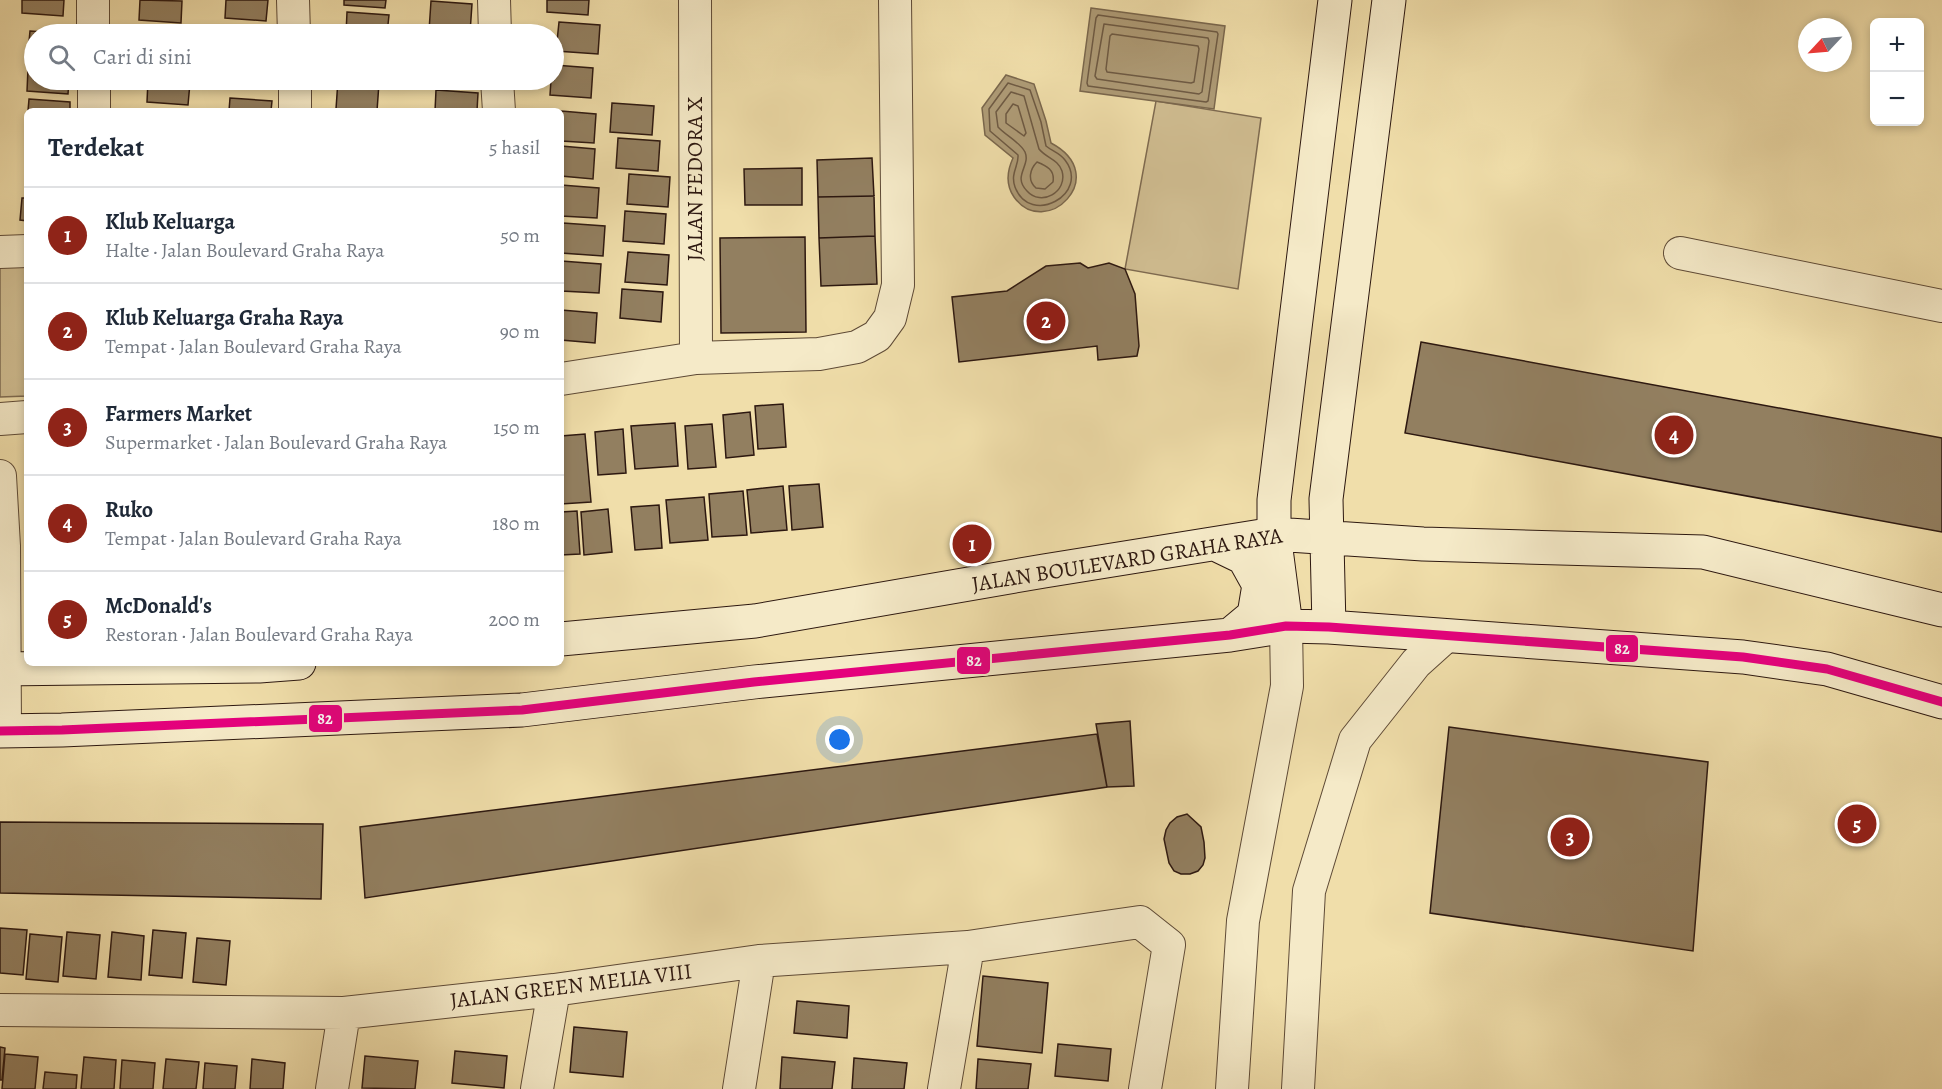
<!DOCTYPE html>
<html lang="id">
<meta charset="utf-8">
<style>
:root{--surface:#fff;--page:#f6f6f7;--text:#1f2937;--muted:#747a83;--line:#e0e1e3;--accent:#8f2418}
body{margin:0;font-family:Alegreya,serif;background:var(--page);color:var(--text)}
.controls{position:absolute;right:18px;top:18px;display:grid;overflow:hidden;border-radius:9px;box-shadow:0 3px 9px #0003}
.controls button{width:54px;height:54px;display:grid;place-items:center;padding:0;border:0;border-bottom:2px solid var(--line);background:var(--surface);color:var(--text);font:30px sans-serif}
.compass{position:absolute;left:1798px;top:18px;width:54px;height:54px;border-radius:50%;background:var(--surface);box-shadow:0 3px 9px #0003;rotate:244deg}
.you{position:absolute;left:840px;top:740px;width:21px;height:21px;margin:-15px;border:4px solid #fff;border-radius:50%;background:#1a73e8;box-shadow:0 0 0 9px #1a73e833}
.badge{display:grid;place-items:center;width:39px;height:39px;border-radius:50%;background:var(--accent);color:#fff;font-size:20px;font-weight:700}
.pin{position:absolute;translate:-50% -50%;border:3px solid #fff;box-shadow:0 2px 6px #0006}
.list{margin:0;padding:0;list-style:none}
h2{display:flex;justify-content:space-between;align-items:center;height:78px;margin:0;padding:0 24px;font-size:26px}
h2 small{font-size:20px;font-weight:400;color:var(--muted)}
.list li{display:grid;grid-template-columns:39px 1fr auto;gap:18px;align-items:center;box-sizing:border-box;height:96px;padding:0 24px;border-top:2px solid var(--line)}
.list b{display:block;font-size:22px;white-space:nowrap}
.list p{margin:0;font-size:20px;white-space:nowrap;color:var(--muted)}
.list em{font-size:20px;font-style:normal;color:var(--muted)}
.icon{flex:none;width:33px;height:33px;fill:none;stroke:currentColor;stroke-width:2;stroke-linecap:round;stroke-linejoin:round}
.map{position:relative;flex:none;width:1942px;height:1089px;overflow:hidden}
.search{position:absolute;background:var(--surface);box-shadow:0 3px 9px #0003;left:24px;top:24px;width:540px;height:66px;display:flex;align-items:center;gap:15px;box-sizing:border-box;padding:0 21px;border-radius:33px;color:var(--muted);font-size:22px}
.panel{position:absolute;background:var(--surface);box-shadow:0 3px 9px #0003;left:24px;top:108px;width:540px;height:558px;border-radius:9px}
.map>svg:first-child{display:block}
</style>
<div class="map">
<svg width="1942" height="1089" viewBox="0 0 1942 1089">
<rect width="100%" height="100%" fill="#f0deaa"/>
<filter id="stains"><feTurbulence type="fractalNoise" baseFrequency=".00333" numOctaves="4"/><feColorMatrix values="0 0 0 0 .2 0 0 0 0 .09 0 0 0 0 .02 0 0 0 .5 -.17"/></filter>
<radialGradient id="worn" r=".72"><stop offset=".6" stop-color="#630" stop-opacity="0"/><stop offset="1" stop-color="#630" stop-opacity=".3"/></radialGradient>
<path fill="#cfbc90" stroke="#7e6a50" stroke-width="1.5" d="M1156,101L1261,118L1238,289L1125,269Z
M27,263V396L0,397V266Z"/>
<path fill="#ae9b76" stroke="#7a674d" stroke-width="1.5" d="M1091,8L1225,26L1214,109L1080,91Z
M1006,75L1034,84L1046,121L1051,143C1113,176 1045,241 1014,197C1005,184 1007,171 1013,158L985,135L982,108Z"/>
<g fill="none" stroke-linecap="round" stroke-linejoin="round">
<path stroke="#6e5a43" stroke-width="1.5" d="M1098,15L1217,32L1218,34L1208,101L1206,102L1088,86L1087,83L1096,18Z
M1104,24L1208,38L1209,41L1202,92L1199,94L1097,79L1095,76Z
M1112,34L1198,46L1199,49L1194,82L1191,83L1107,72L1106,69L1110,36Z
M1008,83L1030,90L1041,122L1046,146C1052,151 1060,153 1065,160C1091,194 1030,227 1015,187C1010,173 1019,166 1018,155L990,131L989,109Z
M1011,92L1024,96L1039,149C1046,158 1058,159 1062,171C1068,192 1041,207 1027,191C1012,176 1031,166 1025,152C1020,142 1005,135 998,127L996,112Z
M1013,104L1018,106L1026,133L1024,136L1006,123V114Z
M1037,162C1047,166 1055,170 1053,182L1045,189L1036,188C1027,180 1030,169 1037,162Z"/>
</g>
<path fill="#927f60" stroke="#2d1810" stroke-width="1.5" d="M22,0H64L63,16L22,13Z
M140,0L182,1L181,23L139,20Z
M226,0H268L266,21L225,18Z
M344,0H386L385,8L344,5Z
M547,0H589L588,15L547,12Z
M431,1L472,4L470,33L429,31Z
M347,12L389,15L387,34H346Z
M559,22L600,25L598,54L556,51Z
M30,31L71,34H34V54L28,53Z
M554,65L593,68L591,98L550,95L551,80H554Z
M28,69L34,70V80H69L68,94L27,91Z
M148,80L190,83L188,105L147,102Z
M338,80L379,83L377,111L336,109Z
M436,90L478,93L477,111H435Z
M230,98L272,101L271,111H229Z
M29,99L70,102V111H28Z
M612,103L654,106L652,135L610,132Z
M561,111L596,114L594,143L561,141Z
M618,138L660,141L658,171L616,168Z
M561,146L595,149L593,179L561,176Z
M872,158L874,196L818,197L817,160Z
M802,168V205H745L744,169Z
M629,174L670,177L668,207L627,204Z
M561,185L599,188L597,218L561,216Z
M874,196L875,236L819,238L818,197Z
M22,198H27V221L20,220Z
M625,211L666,214L664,244L623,241Z
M563,223L605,226L603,256L561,253Z
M875,236L877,284L821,286L819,238Z
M805,237L806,332L721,333L720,238Z
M628,252L669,255L667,285L625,282Z
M561,261L601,264L599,293L561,291Z
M1080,263L1088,268L1109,263L1125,269L1135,294L1139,346L1137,356L1098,360L1097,346L959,362L952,297L1007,291L1046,266Z
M622,289L663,292L661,322L620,318Z
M561,310L597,313L595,343L561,340Z
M1421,342L1942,438V532L1405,433Z
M783,404L786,447L758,449L755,406Z
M750,412L754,455L726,458L723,415Z
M675,423L678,466L635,469L631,426Z
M712,424L716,467L688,469L685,426Z
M623,429L626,473L598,475L595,432Z
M585,434L591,502L561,504V436Z
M819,484L823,527L792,530L789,486Z
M783,486L787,530L751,533L747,490Z
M743,491L747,535L712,537L709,494Z
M704,497L708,540L670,543L666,500Z
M659,505L662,548L635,550L631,507Z
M608,509L612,552L584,555L581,512Z
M577,511L580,554L561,555V512Z
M1130,721L1134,786L1107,787L1096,724Z
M1449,727L1708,762L1693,951L1430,913Z
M1097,734L1107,787L365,898L360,827Z
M1187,814L1201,827L1204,842L1205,858L1203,865L1198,871L1190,874H1181L1174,871L1169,863L1164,839L1166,830L1170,823L1177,817Z
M0,822L323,824L321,899L0,893Z
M0,928L27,930L23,975L0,973Z
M153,930L186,933L182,978L149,975Z
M67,932L100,935L96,979L63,976Z
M112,932L144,936L141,980L108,977Z
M30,934L62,937L58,982L26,979Z
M197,938L230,941L226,985L193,982Z
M983,976L1048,983L1042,1053L977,1046Z
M797,1001L849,1006L847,1038L794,1033Z
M574,1027L627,1032L623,1077L570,1072Z
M1058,1044L1111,1049L1108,1081L1055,1076Z
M0,1047L5,1048L2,1080H0Z
M455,1051L507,1056L504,1088L452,1083Z
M5,1054L38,1057L35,1089H2Z
M365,1056L418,1061L415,1089L362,1088Z
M84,1057L116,1060L114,1089H81Z
M782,1057L835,1062L832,1089H780Z
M854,1058L907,1063L904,1089H852Z
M166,1059L199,1062L196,1089H163Z
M252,1059L285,1063L283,1089H250Z
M978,1059L1031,1064L1028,1089H976Z
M122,1060L155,1063L153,1089H120Z
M205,1063L237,1066L235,1089H203Z
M45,1072L77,1075L76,1089H43Z"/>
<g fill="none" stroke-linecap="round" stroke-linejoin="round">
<g stroke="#5e4a36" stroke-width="34">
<path id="street" d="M93,0V34
M293,0L294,34
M494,0L495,34
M695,0L696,358
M94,80V111
M295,80V111
M497,80L499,111
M0,252L27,251
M1680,253L1942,306
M561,379L696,358L819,354L857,347L877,336L890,318L898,285L895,0
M0,419L27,417
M0,476L4,546L5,731
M0,1010L344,1013L554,990L759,961L968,947L1140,922L1169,945L1145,1089
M332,1089L344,1013
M537,1089L554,990
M739,1089L759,961
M944,1089L968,947
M1232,1089L1243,921L1287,686L1286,626
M1298,1089L1309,891L1355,740L1416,663L1446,636"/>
</g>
<g stroke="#2d1810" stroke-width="35">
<path id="secondary" d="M1215,544L1244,558L1259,585L1254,615L1230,635
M1286,626L1274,534V500L1335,0
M1329,627L1326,499L1389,0
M561,639L755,621L1044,571L1274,534L1423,544L1703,552L1942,610
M0,669L259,666L299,663
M0,731L62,730L522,710L754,682L1230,635L1286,626L1329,627L1743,657L1827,669L1942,702"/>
</g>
<use href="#street" stroke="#f5eac8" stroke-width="32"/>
<use href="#secondary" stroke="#f5eac8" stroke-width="33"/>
<g stroke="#f5eac8" stroke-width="14">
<path id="bus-1" d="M0,731L62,730L522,710L754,682L1230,635L1286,626L1329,627L1743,657L1827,669L1942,702"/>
</g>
<use href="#bus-1" stroke="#e5007d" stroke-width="9"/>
</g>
<g text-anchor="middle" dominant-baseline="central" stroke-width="5" stroke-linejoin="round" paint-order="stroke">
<g font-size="22" fill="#2d1810" stroke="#f5eac8">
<text transform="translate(695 179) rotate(-90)">JALAN FEDORA X</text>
<text transform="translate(1127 560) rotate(-9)">JALAN BOULEVARD GRAHA RAYA</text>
<text transform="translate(571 986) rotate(-7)">JALAN GREEN MELIA VIII</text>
</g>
</g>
<g stroke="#f5eac8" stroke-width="2">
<rect x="1605" y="634" width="34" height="29" rx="6" fill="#e5007d"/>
<rect x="956" y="646" width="35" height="29" rx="6" fill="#e5007d"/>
<rect x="308" y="704" width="35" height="29" rx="6" fill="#e5007d"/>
</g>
<g font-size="16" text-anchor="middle" font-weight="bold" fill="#fff">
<text x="1622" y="654">82</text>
<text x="974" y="666">82</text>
<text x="325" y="724">82</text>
</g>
<rect width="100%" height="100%" filter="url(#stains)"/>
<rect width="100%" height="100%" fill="url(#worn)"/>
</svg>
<div class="controls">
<button>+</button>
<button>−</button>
</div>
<svg class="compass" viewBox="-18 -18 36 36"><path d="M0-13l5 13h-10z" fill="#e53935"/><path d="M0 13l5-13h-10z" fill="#747a83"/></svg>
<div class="you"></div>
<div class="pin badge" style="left:972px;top:544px">1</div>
<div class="pin badge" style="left:1046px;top:321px">2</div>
<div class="pin badge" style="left:1570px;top:837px">3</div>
<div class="pin badge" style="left:1674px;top:435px">4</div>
<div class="pin badge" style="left:1857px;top:824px">5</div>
<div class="search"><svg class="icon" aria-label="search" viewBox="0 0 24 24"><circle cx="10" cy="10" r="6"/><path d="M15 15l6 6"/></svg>Cari di sini</div>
<section class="panel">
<h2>Terdekat<small>5 hasil</small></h2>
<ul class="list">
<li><span class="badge">1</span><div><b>Klub Keluarga</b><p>Halte · Jalan Boulevard Graha Raya</p></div><em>50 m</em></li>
<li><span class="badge">2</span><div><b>Klub Keluarga Graha Raya</b><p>Tempat · Jalan Boulevard Graha Raya</p></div><em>90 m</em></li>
<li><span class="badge">3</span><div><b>Farmers Market</b><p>Supermarket · Jalan Boulevard Graha Raya</p></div><em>150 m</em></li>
<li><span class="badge">4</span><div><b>Ruko</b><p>Tempat · Jalan Boulevard Graha Raya</p></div><em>180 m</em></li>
<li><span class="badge">5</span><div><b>McDonald's</b><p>Restoran · Jalan Boulevard Graha Raya</p></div><em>200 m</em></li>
</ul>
</section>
</div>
